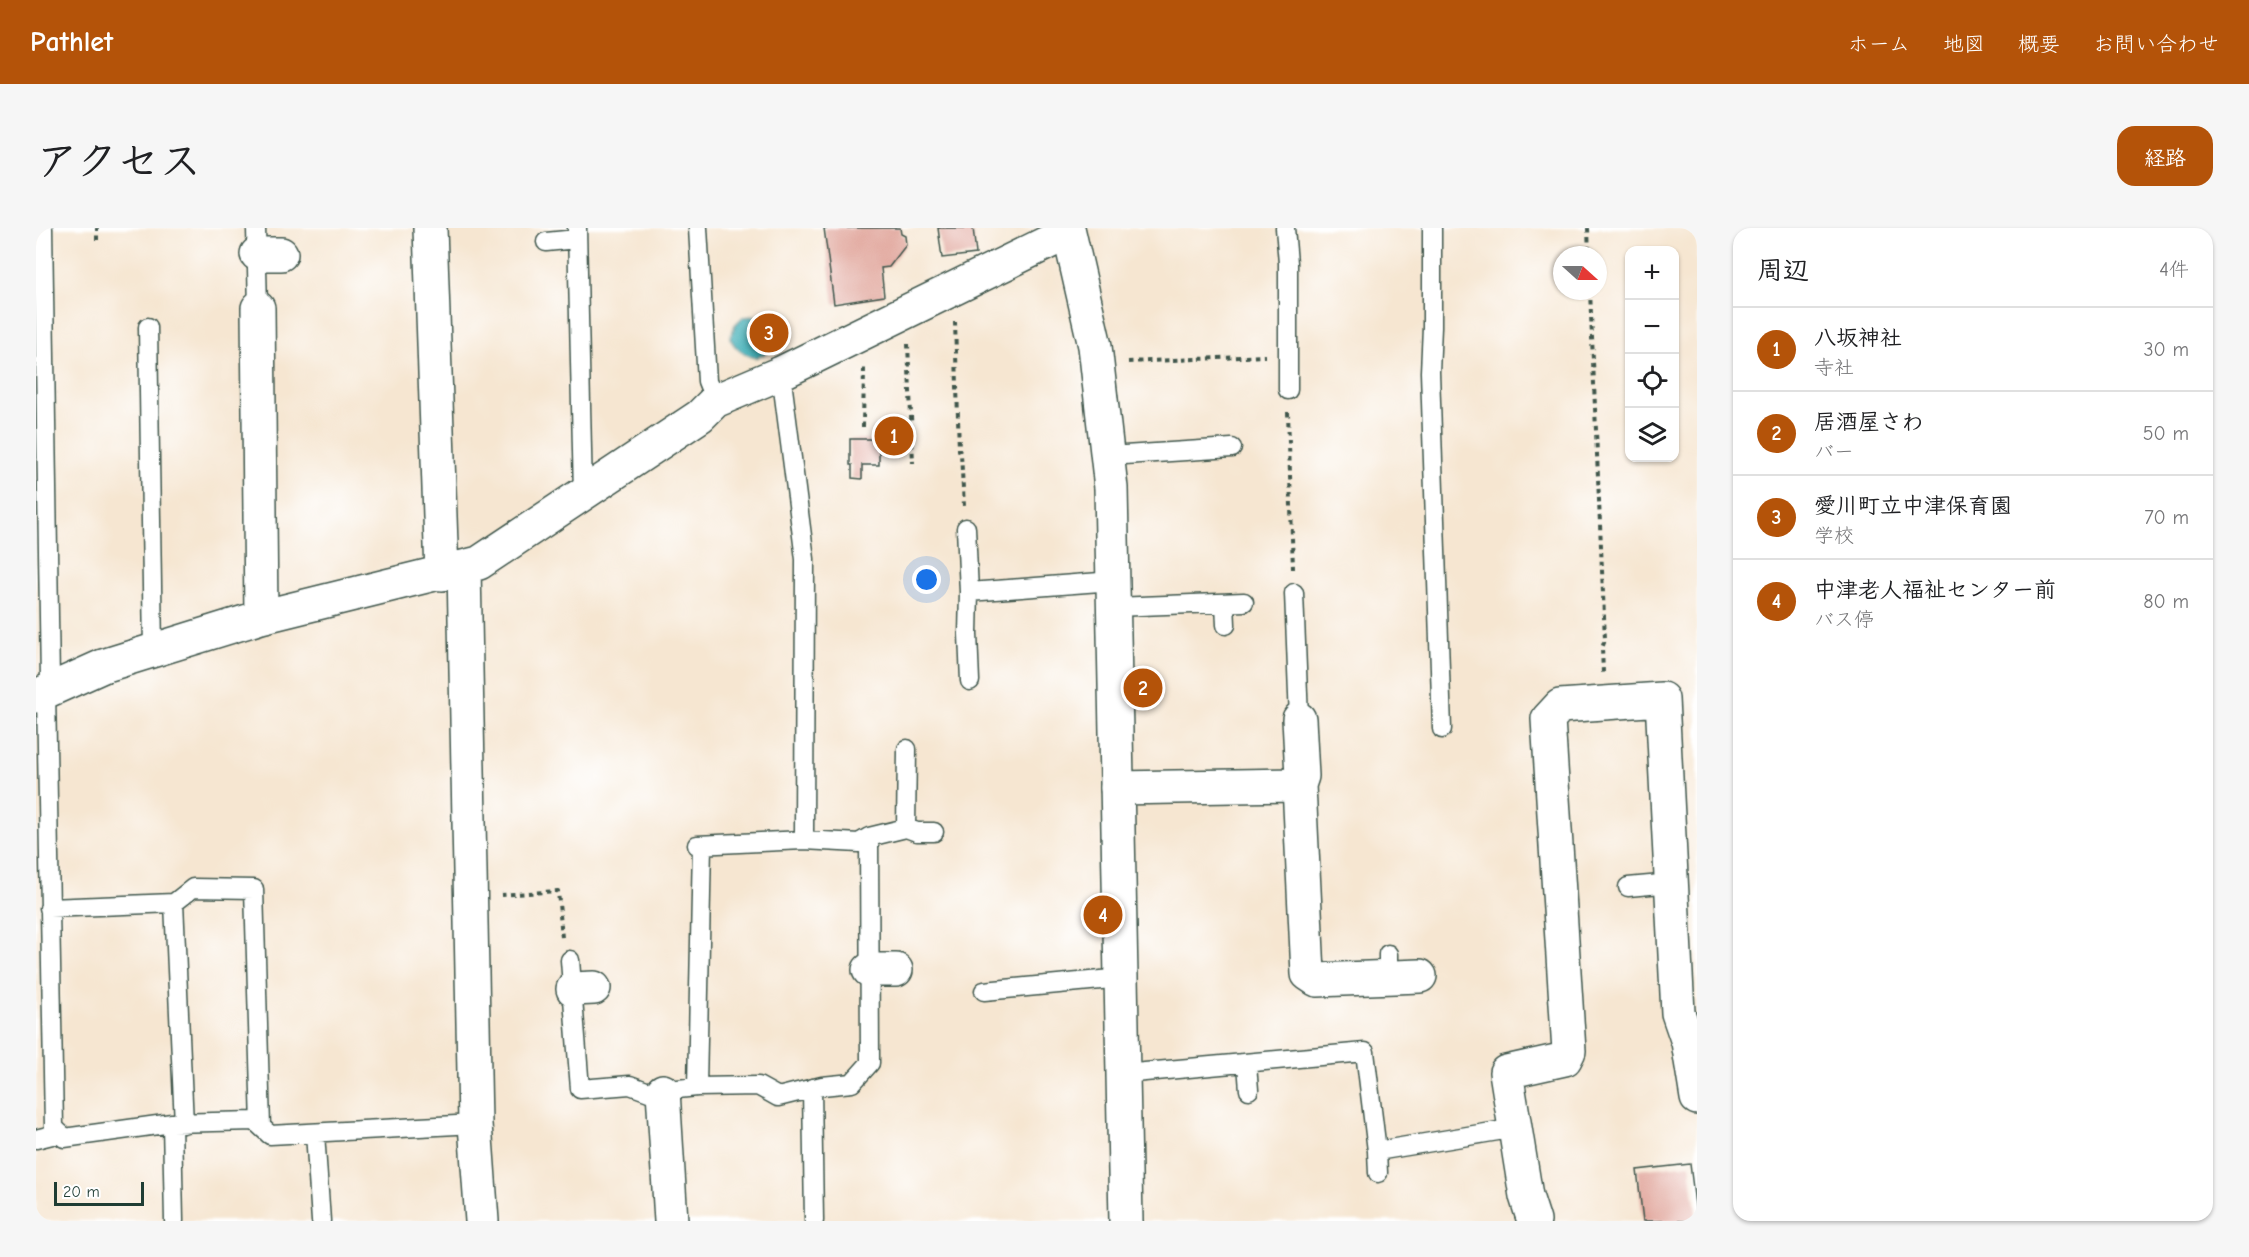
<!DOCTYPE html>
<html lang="ja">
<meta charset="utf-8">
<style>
:root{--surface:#fff;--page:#f6f6f6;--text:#202124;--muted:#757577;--line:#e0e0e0;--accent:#b45309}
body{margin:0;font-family:"Comic Neue","Klee One",sans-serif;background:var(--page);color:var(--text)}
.controls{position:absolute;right:18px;top:18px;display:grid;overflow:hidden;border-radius:12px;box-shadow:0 2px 4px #0004}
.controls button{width:54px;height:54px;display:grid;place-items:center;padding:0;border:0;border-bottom:2px solid var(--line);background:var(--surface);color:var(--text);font:30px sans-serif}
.compass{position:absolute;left:1517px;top:18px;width:54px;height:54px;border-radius:50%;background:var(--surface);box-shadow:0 2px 4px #0004;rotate:111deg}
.scale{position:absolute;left:18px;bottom:15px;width:90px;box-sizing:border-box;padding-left:6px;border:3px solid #1f3d34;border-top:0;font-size:16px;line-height:21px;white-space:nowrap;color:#1f3d34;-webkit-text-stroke:4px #fff;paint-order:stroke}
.you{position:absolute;left:891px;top:352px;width:21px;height:21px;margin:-15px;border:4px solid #fff;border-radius:50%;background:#1a73e8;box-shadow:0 0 0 9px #1a73e833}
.badge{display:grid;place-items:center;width:39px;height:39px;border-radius:50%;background:var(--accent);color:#fff;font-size:20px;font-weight:700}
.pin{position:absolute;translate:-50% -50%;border:3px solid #fff;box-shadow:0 2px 6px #0006}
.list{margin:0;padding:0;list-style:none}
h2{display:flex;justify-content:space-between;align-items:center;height:78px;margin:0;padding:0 24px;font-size:26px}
h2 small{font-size:20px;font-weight:400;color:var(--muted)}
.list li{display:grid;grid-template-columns:39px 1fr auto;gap:18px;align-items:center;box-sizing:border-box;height:84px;padding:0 24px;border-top:2px solid var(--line)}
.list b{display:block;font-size:22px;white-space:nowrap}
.list p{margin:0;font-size:20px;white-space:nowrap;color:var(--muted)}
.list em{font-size:20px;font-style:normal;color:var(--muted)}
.icon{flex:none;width:33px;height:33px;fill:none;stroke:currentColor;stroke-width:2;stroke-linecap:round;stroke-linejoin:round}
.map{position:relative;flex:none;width:1661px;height:993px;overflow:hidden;border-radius:18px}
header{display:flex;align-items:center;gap:36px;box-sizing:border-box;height:84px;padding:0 30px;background:var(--accent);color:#fff}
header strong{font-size:28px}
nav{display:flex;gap:33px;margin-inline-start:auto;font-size:21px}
.intro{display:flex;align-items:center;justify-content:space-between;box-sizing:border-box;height:144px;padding:0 36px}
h1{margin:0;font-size:42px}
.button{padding:15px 27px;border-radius:18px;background:var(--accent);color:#fff;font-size:21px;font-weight:700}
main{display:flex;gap:36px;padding:0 36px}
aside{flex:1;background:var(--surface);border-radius:18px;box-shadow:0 2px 4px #0004}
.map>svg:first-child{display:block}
</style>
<header>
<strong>Pathlet</strong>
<nav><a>ホーム</a><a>地図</a><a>概要</a><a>お問い合わせ</a></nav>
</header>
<div class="intro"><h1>アクセス</h1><a class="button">経路</a></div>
<main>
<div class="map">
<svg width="1661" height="993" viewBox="0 0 1661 993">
<rect width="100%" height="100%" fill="#fff"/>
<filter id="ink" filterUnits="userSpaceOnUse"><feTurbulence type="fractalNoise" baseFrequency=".0167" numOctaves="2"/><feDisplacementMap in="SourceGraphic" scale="12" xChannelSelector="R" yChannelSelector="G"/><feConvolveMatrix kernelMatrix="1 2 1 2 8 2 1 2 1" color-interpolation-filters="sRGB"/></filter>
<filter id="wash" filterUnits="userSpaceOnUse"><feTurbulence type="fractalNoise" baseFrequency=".008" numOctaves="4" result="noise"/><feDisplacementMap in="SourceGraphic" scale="24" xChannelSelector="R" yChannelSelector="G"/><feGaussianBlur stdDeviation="1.35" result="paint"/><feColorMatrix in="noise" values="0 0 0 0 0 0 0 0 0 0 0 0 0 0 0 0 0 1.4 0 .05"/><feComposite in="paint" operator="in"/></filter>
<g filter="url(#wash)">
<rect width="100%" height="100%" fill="#f6e6d1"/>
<path fill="#3aacb4" stroke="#2c7474" stroke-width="1.5" d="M721,88C739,100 739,104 733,124L720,130C707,126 700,122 694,110L699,97L707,89Z"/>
<g id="blocks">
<path fill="#dfa095" d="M788,0H864L865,6L869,8L870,17L853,39L845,40L848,68L798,76Z
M902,0H937L940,26L906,30Z
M814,211H843V237H826V251L816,250V237H814Z
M1654,936L1661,993H1607L1601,942Z"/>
</g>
</g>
<g filter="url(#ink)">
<use href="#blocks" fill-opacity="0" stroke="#3f564c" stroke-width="1.5"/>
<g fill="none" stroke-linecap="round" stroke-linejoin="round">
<g stroke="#3f564c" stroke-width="21">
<path id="service" d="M7,0L14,453L10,464L18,899L28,910L136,895L219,893L234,907L439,896
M220,0L222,80
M541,0L547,266
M662,0L671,153L679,173
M1249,0L1252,35V162
M1396,0V99L1394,144L1406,501
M510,14L541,11
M112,99L117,422
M745,145L769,331L768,612
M1073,228L1196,220
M930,300L933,364L1077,353
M933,364L932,406L934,453
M1258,365L1263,491
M1189,375L1190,397
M1078,379L1208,374
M870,600L881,604H898
M833,609L870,600L871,521
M1592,659L1636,655
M138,675L157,660L218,661L225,898
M13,680L138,675L148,896
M1352,726V749
M534,732L544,861L594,857L613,864L661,859L722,858L742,869L786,858L816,855L834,835L833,609L823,615L768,612L661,617
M948,763L1086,750
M1211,836L1213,862
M1087,846L1329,824L1341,923L1480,900
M661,859L666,617
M776,860L778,993
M136,895L138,993
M279,905L285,993
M0,911L24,905
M1341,923L1342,945"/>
</g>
<g stroke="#3f564c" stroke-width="36">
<path id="minor" d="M394,0L406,346
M221,26H245
M222,80L225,389
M428,340L439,896L446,993
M0,468L67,438L225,389L443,335L664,188L679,173L745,145L1023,9L1029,0
M1263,491L1266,548L1263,557L1272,746L1281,752L1384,748
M1081,560L1263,557
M833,742H860
M537,761L558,760
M627,863L635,993
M1498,993L1490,968L1470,844L1529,831L1533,823L1512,491L1524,478L1626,471L1642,785L1652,814L1661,870"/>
</g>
<g stroke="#3f564c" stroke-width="36">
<path id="tertiary" d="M1032,0L1059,118L1075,260L1090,993"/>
</g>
<path stroke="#3f564c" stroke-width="4" stroke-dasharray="4.5 4.5" stroke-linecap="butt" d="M1552,0L1553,27
M61,12V0
M1554,63L1569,412L1566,420L1567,445
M919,94L923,222L925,226L928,278
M872,116L877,235
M1092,134L1229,128
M1252,184L1257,341
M827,199L828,140
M465,667L522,663L526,710"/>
<use href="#service" stroke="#fff" stroke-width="18"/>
<use href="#minor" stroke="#fff" stroke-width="33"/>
<use href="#tertiary" stroke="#fff" stroke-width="33"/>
</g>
</g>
</svg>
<div class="controls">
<button>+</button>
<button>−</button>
<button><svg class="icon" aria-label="locate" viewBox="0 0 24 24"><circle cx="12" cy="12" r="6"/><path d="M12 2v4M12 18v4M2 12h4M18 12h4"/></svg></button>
<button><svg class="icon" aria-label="layers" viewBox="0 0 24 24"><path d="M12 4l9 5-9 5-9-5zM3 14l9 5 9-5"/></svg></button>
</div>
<svg class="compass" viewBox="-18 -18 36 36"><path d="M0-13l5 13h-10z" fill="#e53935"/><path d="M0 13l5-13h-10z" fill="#757577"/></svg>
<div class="scale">20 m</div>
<div class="you"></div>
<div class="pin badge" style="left:858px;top:208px">1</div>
<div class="pin badge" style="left:1107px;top:460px">2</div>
<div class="pin badge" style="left:733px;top:105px">3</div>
<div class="pin badge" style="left:1067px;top:687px">4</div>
</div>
<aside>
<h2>周辺<small>4件</small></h2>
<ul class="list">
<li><span class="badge">1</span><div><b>八坂神社</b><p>寺社</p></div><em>30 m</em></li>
<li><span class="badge">2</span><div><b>居酒屋さわ</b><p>バー</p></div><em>50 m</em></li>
<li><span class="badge">3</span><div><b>愛川町立中津保育園</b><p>学校</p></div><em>70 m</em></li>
<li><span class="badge">4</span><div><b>中津老人福祉センター前</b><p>バス停</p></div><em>80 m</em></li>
</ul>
</aside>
</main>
